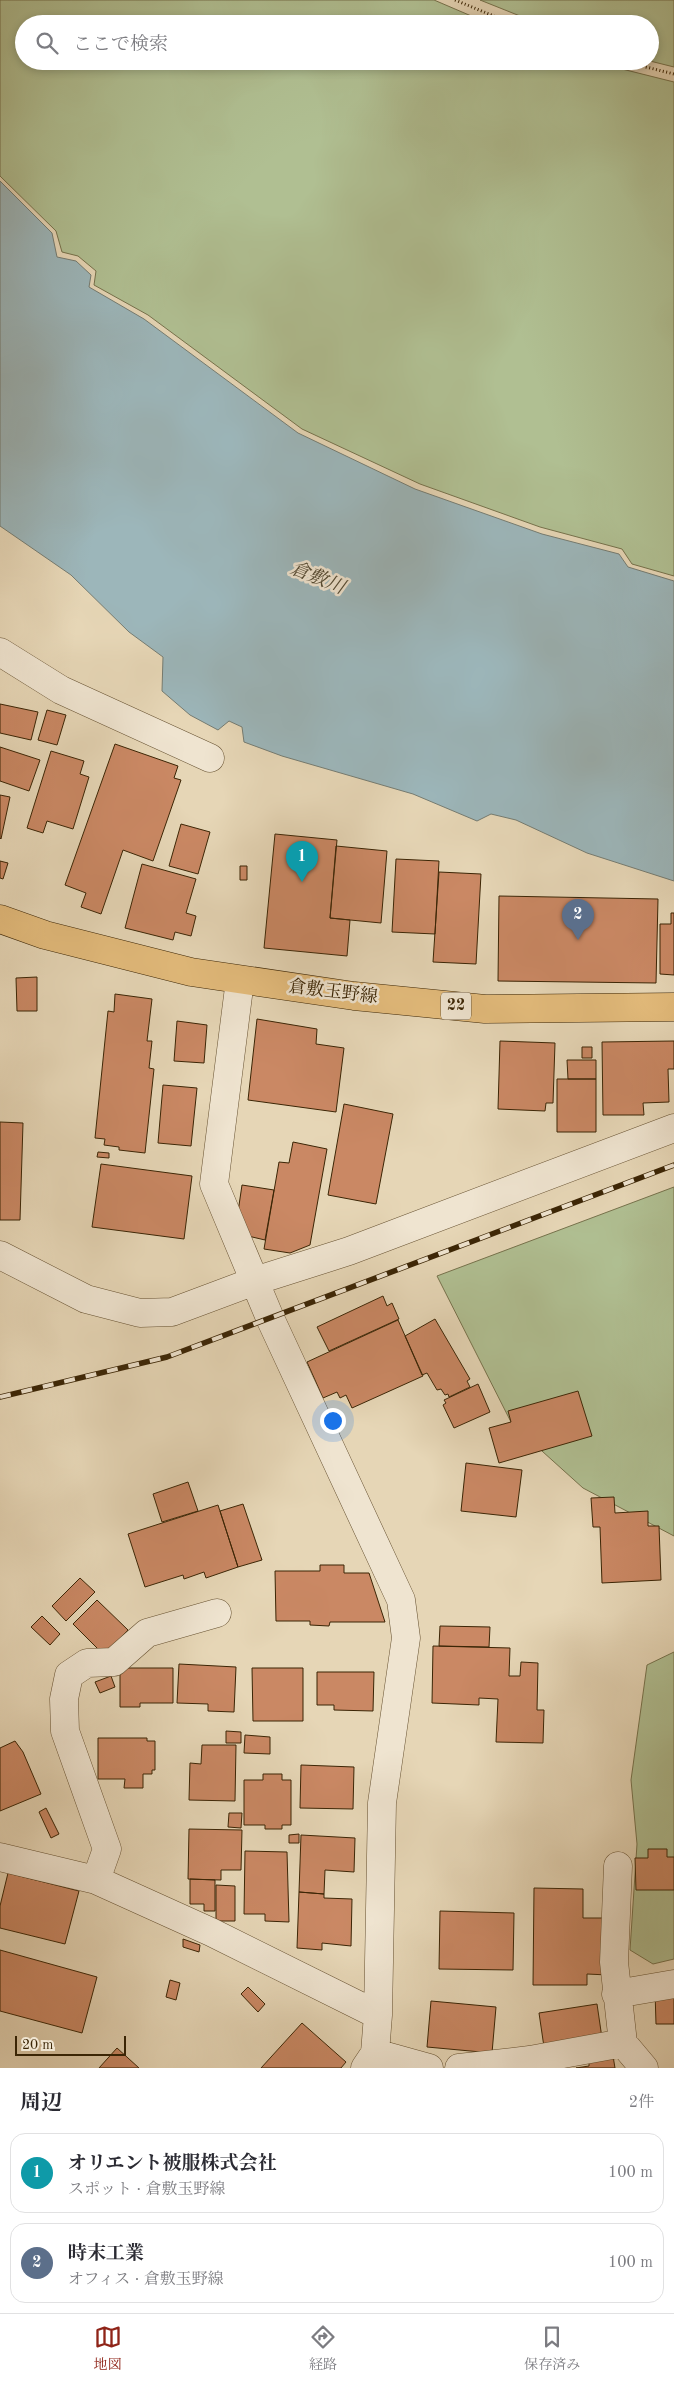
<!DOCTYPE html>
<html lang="ja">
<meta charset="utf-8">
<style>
:root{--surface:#fff;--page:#f2f2f3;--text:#2b2b33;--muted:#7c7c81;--line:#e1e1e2;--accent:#8f2418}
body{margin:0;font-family:"Old Standard TT","Noto Serif JP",serif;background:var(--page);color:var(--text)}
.scale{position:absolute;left:15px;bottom:12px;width:111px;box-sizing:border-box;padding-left:5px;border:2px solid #3b2505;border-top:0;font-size:14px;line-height:18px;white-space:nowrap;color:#3b2505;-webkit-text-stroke:4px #efe4d0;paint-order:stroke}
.you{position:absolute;left:332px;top:1420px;width:18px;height:18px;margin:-12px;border:4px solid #fff;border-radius:50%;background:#1a73e8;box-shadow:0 0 0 8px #1a73e833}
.badge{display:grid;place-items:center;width:32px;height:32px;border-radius:50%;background:var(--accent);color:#fff;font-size:16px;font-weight:700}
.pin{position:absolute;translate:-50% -41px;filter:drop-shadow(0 1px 2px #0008)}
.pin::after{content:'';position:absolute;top:26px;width:18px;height:15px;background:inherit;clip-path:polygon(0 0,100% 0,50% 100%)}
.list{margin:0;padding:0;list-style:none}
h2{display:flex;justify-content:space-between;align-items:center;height:65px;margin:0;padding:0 20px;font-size:21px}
h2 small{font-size:16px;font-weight:400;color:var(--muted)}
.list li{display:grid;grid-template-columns:32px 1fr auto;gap:15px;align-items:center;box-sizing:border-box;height:80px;margin:0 10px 10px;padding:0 10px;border:1px solid var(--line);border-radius:15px}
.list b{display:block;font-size:19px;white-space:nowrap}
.list p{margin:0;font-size:16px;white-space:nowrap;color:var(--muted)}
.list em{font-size:16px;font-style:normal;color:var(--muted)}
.icon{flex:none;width:28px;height:28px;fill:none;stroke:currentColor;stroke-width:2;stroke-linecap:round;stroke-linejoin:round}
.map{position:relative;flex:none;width:674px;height:2068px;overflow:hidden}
.search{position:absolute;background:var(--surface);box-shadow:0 2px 8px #0003;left:15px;right:15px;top:15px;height:55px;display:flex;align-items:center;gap:12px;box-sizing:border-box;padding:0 18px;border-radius:28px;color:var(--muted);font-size:19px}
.sheet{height:245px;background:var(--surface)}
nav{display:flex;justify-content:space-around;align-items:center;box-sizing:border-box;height:70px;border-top:1px solid var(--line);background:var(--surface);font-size:14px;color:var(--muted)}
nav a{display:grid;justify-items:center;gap:2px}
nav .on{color:var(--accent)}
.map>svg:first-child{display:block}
</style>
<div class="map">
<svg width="674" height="2068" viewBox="0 0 674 2068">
<rect width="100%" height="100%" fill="#e6d6b6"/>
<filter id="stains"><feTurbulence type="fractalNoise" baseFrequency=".004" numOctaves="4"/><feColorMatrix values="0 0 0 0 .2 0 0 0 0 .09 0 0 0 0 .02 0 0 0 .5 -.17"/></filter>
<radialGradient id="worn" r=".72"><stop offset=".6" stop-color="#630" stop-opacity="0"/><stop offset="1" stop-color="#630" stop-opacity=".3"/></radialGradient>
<path fill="#b0bf92" stroke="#76724c" d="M0,0H434L490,24H24V61H590L674,82V576L632,564L622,549L540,527L420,484L302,429L148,315L94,285L96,271L78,256L62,252L56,231L0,176Z
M480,0H674V67L650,61V24H540Z
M674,1187V1536L583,1488L512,1424L437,1276Z
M674,1652V1959L653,1964L630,1950L637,1844L631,1780L647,1665Z"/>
<path fill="#9cb6ba" stroke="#757c72" d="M0,181L52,233L57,257L76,261L91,275L89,287L144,319L298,433L415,489L542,534L619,554L628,567L674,581V881L587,853L516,820L491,814L477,821L413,794L282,756L244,742L242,727L229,721L218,730L190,715L162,691L163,657L129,632L71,575L0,526Z"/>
<path fill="#ca8864" stroke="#3b2505" d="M0,704L38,712L31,740L0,733Z
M47,710L66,715L57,745L38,740Z
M115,744L178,766L174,778L181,780L153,861L123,850L101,914L81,907L86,893L65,885Z
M0,747L40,760L29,791L0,781Z
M51,751L84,761L80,774L89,777L73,829L47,821L43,833L27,828Z
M0,795L10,797L1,839L0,838Z
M181,824L210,832L198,874L169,866Z
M275,834L337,840L330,918L350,920L347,956L264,948Z
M336,846L387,851L381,923L330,918Z
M396,859L439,861L435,934L392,932Z
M0,861L8,863L3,879L0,878Z
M142,864L196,879L186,913L196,916L191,936L175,932L173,940L125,928Z
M240,866H247V880H240Z
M439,872L481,874L476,964L433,962Z
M499,896L658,899L656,983L498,981Z
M671,913H674V975L660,974V924H671Z
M37,977V1011H17L16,978Z
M115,994L152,999L147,1041H152L149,1068L154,1069L145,1153L119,1150V1147L104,1145L105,1139L95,1138L108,1011L114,1012Z
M257,1019L317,1029L316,1044L344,1048L336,1112L248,1100Z
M177,1021L207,1025L204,1063L174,1061Z
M500,1041L555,1043L553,1103H546L545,1111L498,1109Z
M674,1041V1069H668L669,1102L643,1103L644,1115H603L602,1042Z
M582,1047H592V1058H582Z
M567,1060H596V1079H568Z
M557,1079H596V1132H557Z
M163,1085L197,1088L191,1146L158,1143Z
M344,1104L393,1114L376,1204L328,1195Z
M0,1122L23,1123L20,1220H0Z
M293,1142L327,1149L310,1245L290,1253L264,1249L279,1162L289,1163Z
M98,1152L109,1153V1158L97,1157Z
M101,1164L192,1176L184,1239L92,1227Z
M242,1185L274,1190L265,1240L248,1236L238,1212Z
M383,1296L387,1306L392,1303L399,1319L329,1351L317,1327Z
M435,1319L470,1379L467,1381L470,1387L449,1397L448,1394L445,1395L441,1389L437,1390L427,1373L422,1375L405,1336Z
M398,1320L423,1376L352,1408L346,1395L340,1398L337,1392L323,1398L307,1362Z
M478,1384L490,1412L454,1428L443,1405L446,1403L444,1400Z
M578,1391L592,1436L499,1463L489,1428L511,1422L508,1411Z
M466,1463L522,1470L516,1517L461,1511Z
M188,1482L198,1511L162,1522L153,1494Z
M614,1497L615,1513L648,1511V1526H659L661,1580L602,1583L600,1527H593L591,1498Z
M243,1504L262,1560L238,1567L220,1511Z
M218,1505L238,1567L206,1578L204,1572L184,1579L183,1575L145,1587L128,1534Z
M320,1565H344V1573H369L385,1622H330L329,1626L310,1625V1621H276L275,1571H320Z
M80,1578L95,1592L66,1621L52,1606Z
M97,1600L128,1630L104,1655L73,1624Z
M42,1616L60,1634L50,1645L31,1627Z
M440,1626L490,1627L489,1647L439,1646Z
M433,1646L510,1648L509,1676H520L521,1662L538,1663L537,1710H544L543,1743L496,1742L498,1699L479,1698V1705L432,1703Z
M179,1664L236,1667L234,1712L208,1711V1704L177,1703Z
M120,1668H173V1703H140V1707H120Z
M252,1668H303V1721H253Z
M317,1672H374L373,1711L334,1710V1705H317Z
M111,1676L115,1687L100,1693L95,1682Z
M226,1731L241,1732V1743H226Z
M245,1735L270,1737V1754L244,1753Z
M98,1738H147V1741H155V1770H152V1774H143V1788H124L125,1779H98Z
M15,1741L23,1752L41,1794L0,1811V1748Z
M202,1745H236L235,1801L189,1800L190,1763L201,1764Z
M301,1765L354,1767L353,1809L300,1808Z
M263,1774H282V1780H291V1825H282V1829H265V1825H244V1780H263Z
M46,1808L59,1834L51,1838L39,1812Z
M229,1813H242L241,1828L228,1827Z
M189,1829L242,1830L241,1870H221V1880L188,1879Z
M299,1834V1843H289V1835Z
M301,1835L355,1838L354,1872L325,1870L324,1894L299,1892Z
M648,1849H667V1857H674V1890H636L635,1858H648Z
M245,1851L287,1852L289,1922L265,1921V1914H244Z
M8,1873L79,1891L65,1944L0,1928V1906Z
M190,1879L215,1880V1911H204V1904H190Z
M216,1885L235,1886V1921H216Z
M534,1888L583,1889V1918H609L608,1975L587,1974V1985H533Z
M299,1892L324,1894V1898L352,1899L351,1946L322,1943V1950L297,1948Z
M440,1911L514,1913L513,1970L439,1969Z
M183,1939L200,1945L199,1952L183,1947Z
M0,1950L97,1977L82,2033L0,2011Z
M170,1980L180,1983L176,2000L166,1997Z
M248,1987L265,2004L258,2012L241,1994Z
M674,1990V2024H656L655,1991Z
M431,2001L496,2007L492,2053L427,2047Z
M597,2004L602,2038L544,2047L539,2013Z
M302,2023L346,2062L341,2068H261Z
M117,2048L139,2068H99Z
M613,2056L615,2068H576L589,2066V2058Z"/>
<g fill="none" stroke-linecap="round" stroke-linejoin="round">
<g stroke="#665131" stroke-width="29">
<path id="minor" d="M0,652L61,690L210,758
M240,980L214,1184L270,1318L401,1600L406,1638L382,1803L378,2015L375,2053L365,2068
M0,1255L86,1299L140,1313L172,1312L255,1281L349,1251L674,1128
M0,1857L96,1880L211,1932L378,2015
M618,1866L614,1962L623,2043
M96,1880L107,1849L65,1731L64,1699L69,1675L87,1663L114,1662L147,1633L217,1613
M616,1994L674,1984
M375,2053L429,2068
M459,2068L530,2060L623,2043L644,2068"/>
</g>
<g stroke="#3b2505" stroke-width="29">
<path id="primary" d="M0,919L45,935L191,972L354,996L485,1009L674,1007"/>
</g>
<path stroke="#3b2505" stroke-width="3" stroke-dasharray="1 2.5" stroke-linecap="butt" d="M455,0L513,24
M622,61L674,74"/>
<use href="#minor" stroke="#efe4d0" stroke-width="28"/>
<use href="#primary" stroke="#e3bb7b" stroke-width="28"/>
<g stroke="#3b2505" stroke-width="5.5">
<path id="rail" d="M0,1397L167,1357L674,1165"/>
</g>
<use href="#rail" stroke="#efe4d0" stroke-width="4" stroke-dasharray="11" stroke-linecap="butt"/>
</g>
<g text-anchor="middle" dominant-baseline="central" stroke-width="5" stroke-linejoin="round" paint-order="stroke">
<rect fill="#efe4d0" stroke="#715e42" stroke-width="1" x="441" y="992.5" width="30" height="27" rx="4"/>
<g font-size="16" font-weight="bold" fill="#3b2505">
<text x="456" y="1006">22</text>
</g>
<g font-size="18" fill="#3b2505" stroke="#efe4d0">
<text transform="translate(333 992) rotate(7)">倉敷玉野線</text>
</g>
<g font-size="19" font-style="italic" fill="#534932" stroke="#efe4d0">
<text transform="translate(317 579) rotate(22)">倉敷川</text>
</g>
</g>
<rect width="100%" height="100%" filter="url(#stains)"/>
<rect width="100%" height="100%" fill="url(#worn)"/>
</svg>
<div class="scale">20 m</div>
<div class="you"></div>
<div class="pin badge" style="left:302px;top:882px;background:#0f9aa8">1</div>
<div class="pin badge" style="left:578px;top:940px;background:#5c6f8a">2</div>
<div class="search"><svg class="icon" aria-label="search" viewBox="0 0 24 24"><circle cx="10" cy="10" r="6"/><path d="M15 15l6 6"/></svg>ここで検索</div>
</div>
<section class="sheet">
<h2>周辺<small>2件</small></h2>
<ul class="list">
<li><span class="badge" style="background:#0f9aa8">1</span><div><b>オリエント被服株式会社</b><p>スポット · 倉敷玉野線</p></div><em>100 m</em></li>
<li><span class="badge" style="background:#5c6f8a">2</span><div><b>時末工業</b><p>オフィス · 倉敷玉野線</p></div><em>100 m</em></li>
</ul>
</section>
<nav>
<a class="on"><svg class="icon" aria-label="map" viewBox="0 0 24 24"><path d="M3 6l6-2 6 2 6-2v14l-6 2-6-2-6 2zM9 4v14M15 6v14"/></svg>地図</a>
<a><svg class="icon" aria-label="directions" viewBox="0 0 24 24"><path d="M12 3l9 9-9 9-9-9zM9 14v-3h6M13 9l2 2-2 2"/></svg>経路</a>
<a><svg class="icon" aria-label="saved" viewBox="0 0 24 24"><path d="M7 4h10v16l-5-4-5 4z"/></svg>保存済み</a>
</nav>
